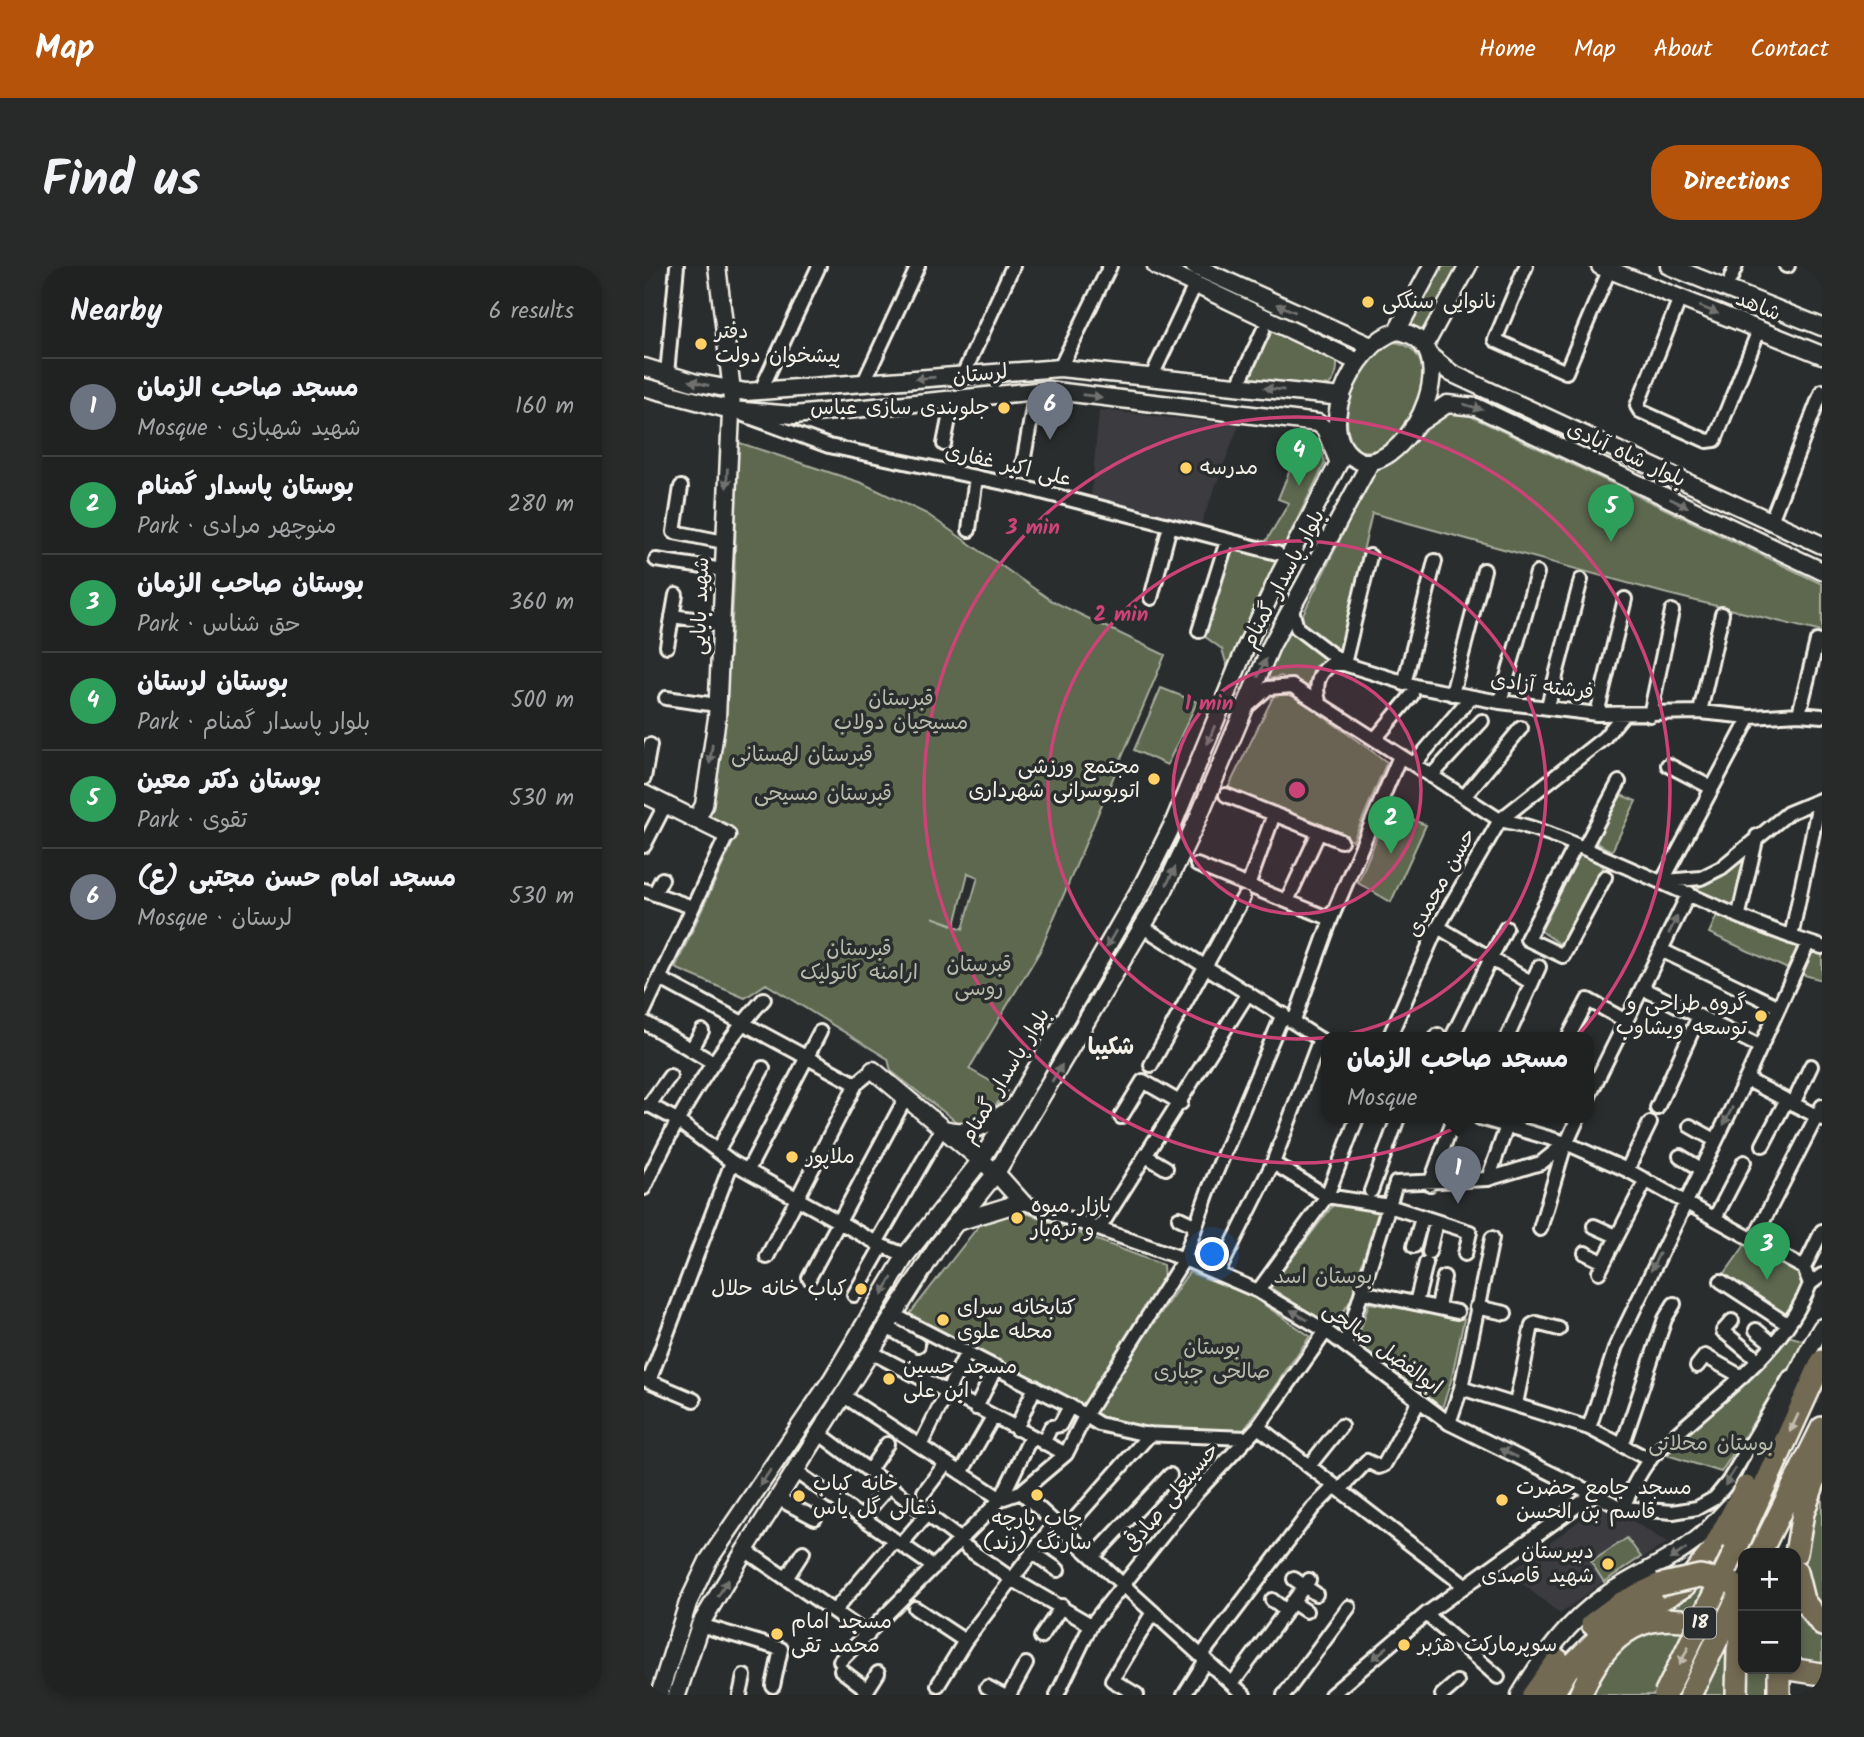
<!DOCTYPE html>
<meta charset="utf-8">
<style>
:root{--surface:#202222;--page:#282a2a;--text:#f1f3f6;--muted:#a2a4a5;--line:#3d3f40;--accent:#b45309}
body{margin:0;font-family:Kalam,"Playpen Sans Arabic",sans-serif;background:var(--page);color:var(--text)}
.controls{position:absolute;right:21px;bottom:21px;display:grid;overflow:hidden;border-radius:14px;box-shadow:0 4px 10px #0003}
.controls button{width:63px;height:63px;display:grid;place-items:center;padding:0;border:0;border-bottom:2px solid var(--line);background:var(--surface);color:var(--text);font:35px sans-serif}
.you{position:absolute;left:569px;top:989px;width:24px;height:24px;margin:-18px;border:5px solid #fff;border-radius:50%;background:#1a73e8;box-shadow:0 0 0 10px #1a73e833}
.badge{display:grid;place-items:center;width:46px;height:46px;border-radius:50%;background:var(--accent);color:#fff;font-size:23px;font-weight:700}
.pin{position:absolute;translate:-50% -58px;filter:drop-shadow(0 2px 4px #0008)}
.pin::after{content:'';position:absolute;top:37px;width:24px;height:21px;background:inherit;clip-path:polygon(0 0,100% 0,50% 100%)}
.popup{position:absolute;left:677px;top:766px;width:273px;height:91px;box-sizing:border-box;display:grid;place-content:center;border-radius:14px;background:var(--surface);filter:drop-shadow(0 2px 5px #0005);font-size:23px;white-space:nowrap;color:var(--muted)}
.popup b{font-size:26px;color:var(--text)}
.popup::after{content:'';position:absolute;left:50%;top:100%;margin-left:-14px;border:14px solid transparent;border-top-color:var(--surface)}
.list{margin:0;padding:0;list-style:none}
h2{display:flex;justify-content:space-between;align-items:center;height:91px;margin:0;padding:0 28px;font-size:30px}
h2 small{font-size:23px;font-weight:400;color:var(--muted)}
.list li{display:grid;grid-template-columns:46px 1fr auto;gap:21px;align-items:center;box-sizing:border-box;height:98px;padding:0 28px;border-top:2px solid var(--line)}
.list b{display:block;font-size:26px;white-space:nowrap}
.list p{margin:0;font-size:23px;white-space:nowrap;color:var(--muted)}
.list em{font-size:23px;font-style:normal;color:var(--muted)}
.map{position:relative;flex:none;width:1178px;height:1429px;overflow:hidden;border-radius:28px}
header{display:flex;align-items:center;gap:42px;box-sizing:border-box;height:98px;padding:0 35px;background:var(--accent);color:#fff}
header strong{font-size:33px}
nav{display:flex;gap:38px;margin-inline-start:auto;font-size:24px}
.intro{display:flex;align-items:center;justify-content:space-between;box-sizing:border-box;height:168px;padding:0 42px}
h1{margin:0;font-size:49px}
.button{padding:18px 32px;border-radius:28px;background:var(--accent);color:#fff;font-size:24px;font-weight:700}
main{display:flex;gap:42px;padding:0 42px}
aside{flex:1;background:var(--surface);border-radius:28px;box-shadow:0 4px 10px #0003}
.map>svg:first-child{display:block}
</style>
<header>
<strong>Map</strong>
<nav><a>Home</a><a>Map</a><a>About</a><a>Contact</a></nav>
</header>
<div class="intro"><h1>Find us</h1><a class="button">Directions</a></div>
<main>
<aside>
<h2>Nearby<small>6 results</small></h2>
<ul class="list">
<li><span class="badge" style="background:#6b7280">1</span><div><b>مسجد صاحب الزمان</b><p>Mosque · شهید شهبازی</p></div><em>160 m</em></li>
<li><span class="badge" style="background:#2e9e5b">2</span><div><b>بوستان پاسدار گمنام</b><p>Park · منوچهر مرادی</p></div><em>280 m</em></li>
<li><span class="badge" style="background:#2e9e5b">3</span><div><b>بوستان صاحب الزمان</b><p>Park · حق شناس</p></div><em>360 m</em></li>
<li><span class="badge" style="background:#2e9e5b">4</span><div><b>بوستان لرستان</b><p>Park · بلوار پاسدار گمنام</p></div><em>500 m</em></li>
<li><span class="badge" style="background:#2e9e5b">5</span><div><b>بوستان دکتر معین</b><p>Park · تقوی</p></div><em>530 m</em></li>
<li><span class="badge" style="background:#6b7280">6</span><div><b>مسجد امام حسن مجتبی (ع)</b><p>Mosque · لرستان</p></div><em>530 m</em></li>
</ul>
</aside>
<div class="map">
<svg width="1178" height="1429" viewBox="0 0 1178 1429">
<rect width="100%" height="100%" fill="#2a2d2e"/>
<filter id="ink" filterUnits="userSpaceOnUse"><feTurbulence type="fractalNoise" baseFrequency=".0143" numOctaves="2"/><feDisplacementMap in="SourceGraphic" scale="14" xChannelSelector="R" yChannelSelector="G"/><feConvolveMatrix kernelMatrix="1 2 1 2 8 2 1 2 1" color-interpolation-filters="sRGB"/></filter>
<g filter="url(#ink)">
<path fill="#3a3a3f" d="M455,144L595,159L557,258L447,230Z
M960,1236L1023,1277L956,1318L916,1348L865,1307Z"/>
<path fill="#5d6850" stroke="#a8ac9c" stroke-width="2" fill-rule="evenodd" d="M798,0H813L782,62L773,69L759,60Z
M626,56L692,90C695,105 692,113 680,124L600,117Z
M750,76C813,85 761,203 710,183C691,145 713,94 750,76Z
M814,144L1178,318V366L1020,327L728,247L696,384L661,365L657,352L729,207L755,192L799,145Z
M661,167L676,180L681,197L639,282L621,277L645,237L634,233Z
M93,176L218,217L283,248L408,335L521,389L396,685L325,803L364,825L340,853L314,857L247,805L244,793L122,718L101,732L31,702L92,570L62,555C89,430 92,303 93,176ZM324,607L334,611L319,663L288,651L311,659Z
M587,282L634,293L583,400L578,383L556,367L582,283Z
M645,363L683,393L670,401L664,423L637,410L622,414Z
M517,422L553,436L523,499L490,484Z
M631,427L651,430L743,496L709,575L584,522Z
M974,528L992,535L968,585L950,576Z
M744,544L782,559L747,636L714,617Z
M1104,587L1092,641L1052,623L1083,606Z
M936,588L960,600L916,678L897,665Z
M1073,649L1159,680L1146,704L1065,667Z
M1169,684L1178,686V714L1157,708Z
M690,938L741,944L719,1015L688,1063L626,1021Z
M354,948H385L519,999L520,1015L438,1142L265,1049L340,953Z
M1103,976L1157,1006L1161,1018L1140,1052L1079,1010Z
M545,1006L606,1029L666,1070L596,1170L478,1162L447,1149Z
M725,1037L820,1053L807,1115L797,1145L712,1078Z
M1144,1070L1162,1075L1077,1206L1023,1189Z
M1178,1213V1348L1176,1351L1156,1299Z
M983,1272L997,1291L960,1316L947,1296Z
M1065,1318L1048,1351C989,1338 954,1380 933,1429H913C943,1380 973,1363 1021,1335C1040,1324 1042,1319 1065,1318Z
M1152,1329L1178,1367V1403L1152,1399Z
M1044,1358L1010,1429H940L981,1370Z
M1091,1361L1086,1429H1056Z
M1099,1403H1129L1130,1429H1097Z"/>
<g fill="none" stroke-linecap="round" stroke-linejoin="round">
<g stroke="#f4f1e8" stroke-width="18">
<path id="street" d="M882,0L851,74L922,106L967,0
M1142,0H1144
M1087,12L1092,0
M1036,32L993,140L996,145L1063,175L1071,174L1115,64
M416,102L466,0
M23,108L33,0
M319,109L369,0
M508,110L551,19
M219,118L274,0
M594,119L619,65
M116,126L175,0
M100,149L185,180L374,220L633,287
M300,178L309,133
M379,197L392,125
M37,221L30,266L80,276
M1127,255L1178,125
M325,264L332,211
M12,294L80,304
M507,332L526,260
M647,340L653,362L700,398L775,421L856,436L953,448L1056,446L1106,451L1155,448L1178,450
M28,350L78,357
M555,365L583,275
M23,380L32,329
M700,398L726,290
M760,418L791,295
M808,428L840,304
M22,432L73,439
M675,436C671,420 673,407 688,398H700
M856,436L893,307
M606,438L624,422L648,420L856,554C896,561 934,580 971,596C1039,625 1107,659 1178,681
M904,440L937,314
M1056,446L1078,348
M953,448L981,333
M1155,448L1173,375
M1006,449L1028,345
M731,473L768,429
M770,498L827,431
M1024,499L1068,522
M787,510L838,455
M0,512L6,479
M582,529L697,575
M820,531L877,462
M932,579L883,673L919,690L961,611
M0,580L21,539
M940,582L975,516
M553,599L687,653
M1022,615L1057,612L1077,602L1144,547L1178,533
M1018,616L1106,451
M604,620L630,548
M0,624L48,641
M10,628L18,613
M643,635L675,566
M1095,648L1113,570
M499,661L682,777
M794,661L888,717
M1147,671L1175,537
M1017,684L1135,741
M15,712L212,818
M998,722L1117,781
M0,745L83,569
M650,755L687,653L756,490
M0,756L68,796
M809,769L862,662
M745,772L790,668L856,554L960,472L979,449
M792,772L794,769
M863,772L895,701
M924,772L944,734L982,755
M47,784L58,765
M507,799L599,632
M1102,813L1178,853
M945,830L1045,627
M1149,838L1167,800
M5,839L26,810
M0,840L5,839L31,853L88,896L238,980L262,989
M1013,842L1055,750
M477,851L499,815L537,837
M836,852L922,877L983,904L1160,1002
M1046,860L1071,874
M1119,879L1142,835
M74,884L119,802
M502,890L522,902
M1036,890L1057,903
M629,897L683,930L745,940L826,966L821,988
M104,904L176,766
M983,904L1006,857
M844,913L863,860
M786,918L810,852
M0,922C33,851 67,791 120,733
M727,925L754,852
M378,936L540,993L614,1025L682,1065L805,1157L978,1242L1029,1246L1053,1242L1071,1232L1084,1216L1146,1111
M535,952L552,960
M1071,952L1100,896
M950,960L972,970
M455,963L604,727
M896,963L919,885L934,852
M1110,973L1178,840
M232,977L298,862
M770,980L778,952
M785,986L792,956
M941,987L959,996
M123,991L212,818L229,804
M1160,1002L1178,965
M955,1006L1002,914
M574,1007L629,897L676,773
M165,1012L261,833
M1077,1015L1143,1058
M1166,1018L1178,1009
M614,1025L683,930L713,852
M719,1026L813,1046
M210,1029L238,980
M772,1037L782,997
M794,1041L800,1011
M832,1041L861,1047
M250,1049L426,1140L455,1158L499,1168L603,1172
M1088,1055L1079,1065L1114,1094
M243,1061L274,1079
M1112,1064L1129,1078
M701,1079L752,917L844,913L897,897L922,877
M227,1086L422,1188
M1053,1100L1061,1090L1098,1111
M0,1113L50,1134
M5,1115L88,896
M817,1122L945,1162L1006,1194
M200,1130L357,1233L387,1171
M872,1138L888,1059L892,1057L915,1063
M332,1142L352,1101
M805,1157L817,1122L848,972
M614,1161L821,1320
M945,1162L972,1080L1102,813L1164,677
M372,1163L391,1121
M176,1168L317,1274
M399,1177L407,1161L416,1159L426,1140
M276,1180L323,1086
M978,1180L1021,1053L1030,1038
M665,1200L697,1160
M226,1203L243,1178
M152,1206L290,1301
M317,1207L349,1151
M696,1224L723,1195L735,1201L740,1199L775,1135
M280,1226L302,1197
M377,1226L600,1429
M135,1233L171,1252
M978,1242C987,1226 995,1205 1008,1191C1062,1136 1137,1093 1166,1018L1160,1002
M218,1251L246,1219
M420,1265L506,1168
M257,1278L284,1247
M323,1282L366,1312L447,1359
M101,1284L224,1369
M388,1286L414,1304
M449,1291L526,1209
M143,1311L159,1286
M650,1313L672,1328
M628,1334L642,1345
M648,1336L662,1345
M271,1342L321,1375
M190,1345L251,1274
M782,1348L854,1411
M56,1359L137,1383L129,1420
M397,1371L418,1340
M557,1390L669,1242L691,1220
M196,1395L357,1233L377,1226L422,1188L441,1150L540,993L565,923L639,748
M197,1404L222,1423
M588,1418L665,1314
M294,1419L321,1375L411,1257
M343,1421L358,1429
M96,1429L100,1410
M220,1429L234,1407
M365,1429L382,1398
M413,1429L447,1359L553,1226L614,1161L682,1065
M493,1429L468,1414L509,1346
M540,1429L562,1394
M640,1429L705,1341
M687,1429L782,1348L948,1229
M798,1429L813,1416"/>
</g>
<g stroke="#f4f1e8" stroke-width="21">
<path id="secondary" d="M512,0L714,96
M550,0L727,80
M956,0L1178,89
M1025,0L1178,61
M753,65C824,74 772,199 718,196C663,174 710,77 753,65Z
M753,65L788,0
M780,81L824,0
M786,90L807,107L1178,279
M0,101L49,116L102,126L416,102L698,131
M0,121L87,144L150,149L403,124L674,157L681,163L695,197
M769,161L803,138L832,141L1178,305
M0,528L83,569
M52,554L60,539L73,452L88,125L73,0
M229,804L352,907L378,936L313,956
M300,863C327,871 344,858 366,843
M15,1429L44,1337L64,1295L188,1113L262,989L337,894L372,838L500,616L529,558L601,383L636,308L701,185
M33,1429L56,1359L101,1284L295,978L352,907L519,626L552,557L627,380L726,197
M876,1429C899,1391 924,1355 962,1329C1001,1303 1044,1289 1075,1252C1084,1242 1096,1231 1103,1219C1131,1168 1147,1111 1178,1061"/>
</g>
<g stroke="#f4f1e8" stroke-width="26">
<path id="highway" d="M1091,1285L1178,1095
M1116,1287L1178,1162
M1152,1287L1159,1247L1178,1194
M1152,1306L1159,1334L1178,1359
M948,1358L975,1338L1013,1320
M1145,1403L1178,1408
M889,1429L914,1394
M908,1429L923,1404L959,1368L1040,1320L1068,1286L1102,1221
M936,1429C963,1364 1004,1337 1073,1363
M1135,1429V1403"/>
</g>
<use href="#street" stroke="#2a2d2e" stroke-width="12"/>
<use href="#secondary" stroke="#2a2d2e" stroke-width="16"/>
<use href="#highway" stroke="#736b52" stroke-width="21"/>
<g stroke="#f4f1e8" stroke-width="26" stroke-linecap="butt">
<path id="highway-bridge" d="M1015,1319L1056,1310L1088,1317
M1021,1429L1091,1285
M1046,1429L1099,1321
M1093,1429L1094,1384L1099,1358"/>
</g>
<use href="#highway-bridge" stroke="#736b52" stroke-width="21"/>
</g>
<defs><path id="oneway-solid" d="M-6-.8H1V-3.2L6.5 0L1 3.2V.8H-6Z" transform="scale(1.75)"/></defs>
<g fill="#71726f">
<use href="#oneway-solid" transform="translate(642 42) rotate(-156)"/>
<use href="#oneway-solid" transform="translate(1065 44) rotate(22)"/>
<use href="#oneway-solid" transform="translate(281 112) rotate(175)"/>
<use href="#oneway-solid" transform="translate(55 117) rotate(-166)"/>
<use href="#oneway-solid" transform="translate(630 123) rotate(-174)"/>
<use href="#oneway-solid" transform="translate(448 130) rotate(7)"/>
<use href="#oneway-solid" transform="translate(829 141) rotate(17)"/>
<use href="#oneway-solid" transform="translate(83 212) rotate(93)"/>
<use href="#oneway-solid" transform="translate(1035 237) rotate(25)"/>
<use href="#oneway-solid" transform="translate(618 402) rotate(-66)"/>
<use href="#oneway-solid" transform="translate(567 469) rotate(112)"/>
<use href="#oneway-solid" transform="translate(67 488) rotate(98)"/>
<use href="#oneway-solid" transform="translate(527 610) rotate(-64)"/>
<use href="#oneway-solid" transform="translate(1029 659) rotate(-64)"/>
<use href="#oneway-solid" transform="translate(467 673) rotate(120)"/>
<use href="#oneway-solid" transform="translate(413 807) rotate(-59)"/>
<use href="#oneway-solid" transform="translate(1084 850) rotate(117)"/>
<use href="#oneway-solid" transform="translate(1011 996) rotate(116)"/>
<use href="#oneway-solid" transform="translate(243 1020) rotate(121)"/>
<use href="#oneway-solid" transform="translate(655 1049) rotate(-149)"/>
<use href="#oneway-solid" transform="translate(865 1187) rotate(-153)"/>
<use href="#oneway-solid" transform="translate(1086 1211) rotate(121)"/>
<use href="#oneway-solid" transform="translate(121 1212) rotate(124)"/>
<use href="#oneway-solid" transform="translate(1034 1288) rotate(146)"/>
<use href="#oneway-solid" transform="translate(79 1322) rotate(-59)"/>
<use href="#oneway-solid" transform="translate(736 1387) rotate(140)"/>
</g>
<g fill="#c0bbac">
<use href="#oneway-solid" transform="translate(1150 1157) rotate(115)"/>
<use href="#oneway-solid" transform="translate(1040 1390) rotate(116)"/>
</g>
</g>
<circle cx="653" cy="524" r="124" fill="#cc4377" fill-opacity=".12"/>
<g fill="none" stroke="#cc4377" stroke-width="3.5">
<circle cx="653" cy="524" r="124"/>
<circle cx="653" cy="524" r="249"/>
<circle cx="653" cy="524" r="373"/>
</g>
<g fill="#ffd166" stroke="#2a2d2e" stroke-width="2.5">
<circle cx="724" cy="36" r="7"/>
<circle cx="57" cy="78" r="7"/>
<circle cx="360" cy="142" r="7"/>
<circle cx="542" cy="202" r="7"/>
<circle cx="510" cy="513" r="7"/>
<circle cx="1117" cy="750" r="7"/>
<circle cx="148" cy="891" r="7"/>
<circle cx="373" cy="952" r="7"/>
<circle cx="217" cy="1023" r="7"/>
<circle cx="299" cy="1054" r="7"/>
<circle cx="245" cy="1113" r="7"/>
<circle cx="393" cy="1229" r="7"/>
<circle cx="155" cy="1230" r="7"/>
<circle cx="858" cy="1234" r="7"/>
<circle cx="964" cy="1298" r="7"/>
<circle cx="133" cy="1368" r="7"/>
<circle cx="760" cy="1379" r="7"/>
</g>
<g text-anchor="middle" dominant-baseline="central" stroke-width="7" stroke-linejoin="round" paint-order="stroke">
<rect fill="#2a2d2e" stroke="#b7b6b0" stroke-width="2" x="1040" y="1341.5" width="32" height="31" rx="5"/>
<g font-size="19" font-weight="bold" fill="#f4f1e8">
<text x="1056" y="1357">18</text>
</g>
<g font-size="21" fill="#f4f1e8" stroke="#2a2d2e" text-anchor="start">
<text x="738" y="36">نانوایی سنگکی</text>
<text x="71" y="66">دفتر<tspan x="71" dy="24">پیشخوان دولت</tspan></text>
<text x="346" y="142" text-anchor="end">جلوبندی سازی عباس</text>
<text x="556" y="202">مدرسه</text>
<text x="496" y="501" text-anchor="end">مجتمع ورزشی<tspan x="496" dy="24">اتوبوسرانی شهرداری</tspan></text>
<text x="1103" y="738" text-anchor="end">گروه طراحی و<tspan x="1103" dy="24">توسعه ویشاوب</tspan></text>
<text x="162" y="891">ملاپور</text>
<text x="387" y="940">بازار میوه<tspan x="387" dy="24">و تره‌بار</tspan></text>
<text x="203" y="1023" text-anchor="end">کباب خانه حلال</text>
<text x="313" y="1042">کتابخانه سرای<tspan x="313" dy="24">محله علوی</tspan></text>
<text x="259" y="1101">مسجد حسین<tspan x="259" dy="24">ابن علی</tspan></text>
<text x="169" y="1218">خانه کباب<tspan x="169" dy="24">ذغالی گل یاس</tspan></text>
<text x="872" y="1222">مسجد جامع حضرت<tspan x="872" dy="24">قاسم بن الحسن</tspan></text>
<text x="393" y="1253" text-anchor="middle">چاپ پارچه<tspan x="393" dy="24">سارنگ (زند)</tspan></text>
<text x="950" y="1286" text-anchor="end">دبیرستان<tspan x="950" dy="24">شهید قاصدی</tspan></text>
<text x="147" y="1356">مسجد امام<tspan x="147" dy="24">محمد تقی</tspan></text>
<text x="774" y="1379">سوپرمارکت هژبر</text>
</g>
<g font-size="21" fill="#f4f1e8" stroke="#2a2d2e">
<text transform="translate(1114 41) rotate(22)">شاهد</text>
<text transform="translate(336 109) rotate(-5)">لرستان</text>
<text transform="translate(982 189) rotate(25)">بلوار شاه آبادی</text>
<text transform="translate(364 200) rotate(13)">علی اکبر غفاری</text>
<text transform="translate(640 313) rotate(-62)">بلوار پاسدار گمنام</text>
<text transform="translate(57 340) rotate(-88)">شهید بابایی</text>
<text transform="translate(898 421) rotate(7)">فرشته آزادی</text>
<text transform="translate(798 617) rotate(-61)">حسن محمدی</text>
<text transform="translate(362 810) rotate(-59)">بلوار پاسدار گمنام</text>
<text transform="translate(738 1083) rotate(36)">ابوالفضل صالحی</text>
<text transform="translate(528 1232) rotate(-50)">حسینعلی صادقی</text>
</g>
<g font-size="21" fill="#b8baab" stroke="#2a2d2e">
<text x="257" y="433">قبرستان<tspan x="257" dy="24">مسیحیان دولاب</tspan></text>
<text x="158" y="489">قبرستان لهستانی</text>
<text x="179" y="528">قبرستان مسیحی</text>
<text x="215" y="683">قبرستان<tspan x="215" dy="24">ارامنه کاتولیک</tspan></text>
<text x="335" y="699">قبرستان<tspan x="335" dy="24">روسی</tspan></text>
<text x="679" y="1011">بوستان اسد</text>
<text x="568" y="1082">بوستان<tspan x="568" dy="24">صالحی جباری</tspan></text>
<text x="1067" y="1178">بوستان محلاتی</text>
</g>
<g font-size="23" font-weight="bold" fill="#f4f1e8" stroke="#2a2d2e">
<text x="467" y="782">شکیبا</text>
</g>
</g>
<circle cx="653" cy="524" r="10" fill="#cc4377" stroke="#2a2d2e" stroke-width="3.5"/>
<g font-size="21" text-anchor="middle" font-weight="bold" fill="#cc4377" stroke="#2a2d2e" stroke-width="7" stroke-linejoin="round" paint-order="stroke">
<text x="389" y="268">3 min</text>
<text x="477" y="355">2 min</text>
<text x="565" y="444">1 min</text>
</g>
</svg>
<div class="controls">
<button>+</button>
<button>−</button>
</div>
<div class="you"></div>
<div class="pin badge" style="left:814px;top:938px;background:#6b7280">1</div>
<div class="popup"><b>مسجد صاحب الزمان</b>Mosque</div>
<div class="pin badge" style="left:747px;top:588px;background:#2e9e5b">2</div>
<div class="pin badge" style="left:1123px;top:1014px;background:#2e9e5b">3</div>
<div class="pin badge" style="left:655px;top:220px;background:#2e9e5b">4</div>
<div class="pin badge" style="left:967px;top:276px;background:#2e9e5b">5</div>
<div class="pin badge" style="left:406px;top:174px;background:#6b7280">6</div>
</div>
</main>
